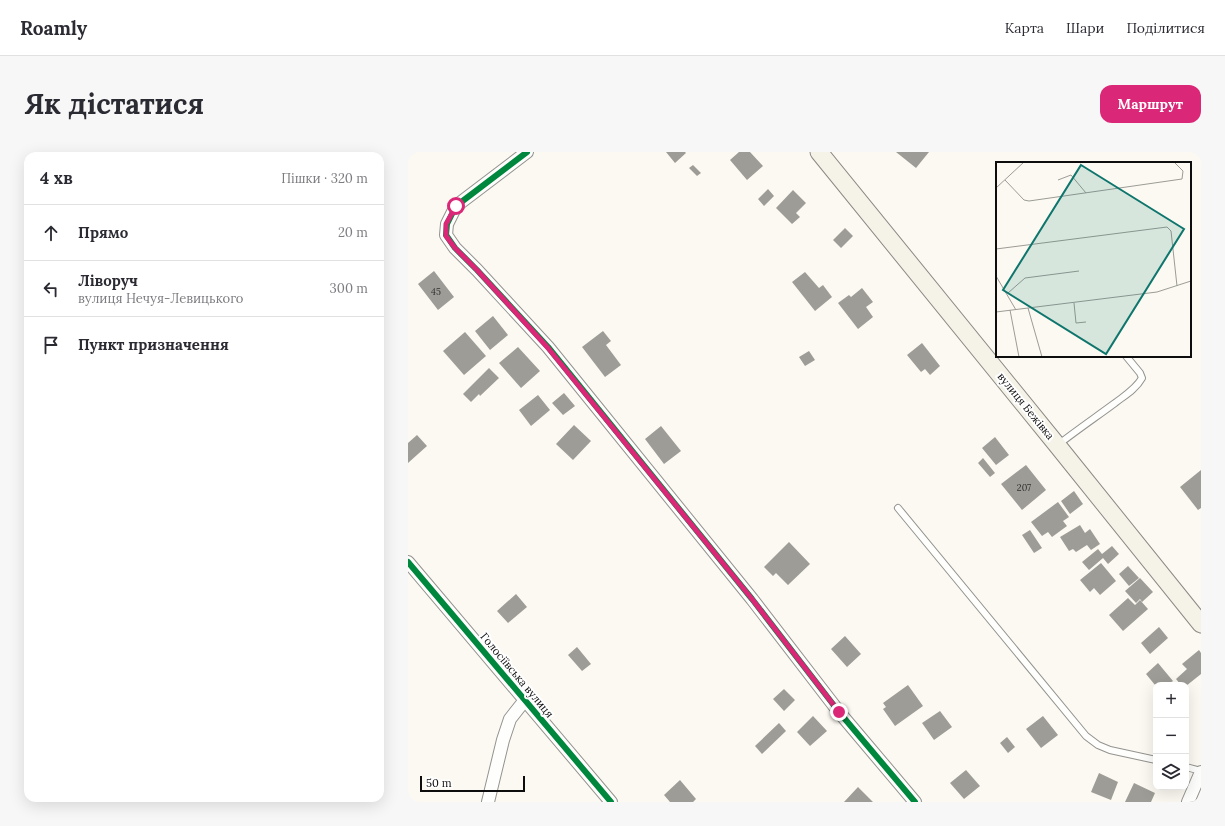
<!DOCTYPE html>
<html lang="uk">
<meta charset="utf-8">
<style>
:root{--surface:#fff;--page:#f7f7f7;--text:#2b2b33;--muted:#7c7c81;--line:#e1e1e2;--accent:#db2777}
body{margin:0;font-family:Lora,serif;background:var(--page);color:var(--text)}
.controls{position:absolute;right:12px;bottom:12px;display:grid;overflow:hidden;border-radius:8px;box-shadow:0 4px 16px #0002}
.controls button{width:36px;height:36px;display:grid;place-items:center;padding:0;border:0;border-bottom:1px solid var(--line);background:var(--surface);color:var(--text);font:20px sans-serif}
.scale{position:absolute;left:12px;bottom:10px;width:105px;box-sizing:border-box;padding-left:4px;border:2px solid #0d0d0d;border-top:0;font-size:11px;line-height:14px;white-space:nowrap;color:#0d0d0d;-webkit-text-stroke:3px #fff;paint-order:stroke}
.stop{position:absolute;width:12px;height:12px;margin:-9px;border:3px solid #db2777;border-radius:50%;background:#fff}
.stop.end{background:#db2777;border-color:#fff;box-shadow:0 1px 4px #0008}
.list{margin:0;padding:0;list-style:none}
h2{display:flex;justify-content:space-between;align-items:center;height:52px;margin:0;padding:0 16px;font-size:17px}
h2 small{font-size:13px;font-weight:400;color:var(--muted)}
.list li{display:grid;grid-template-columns:26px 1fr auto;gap:12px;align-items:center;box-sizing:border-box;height:56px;padding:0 16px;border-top:1px solid var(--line)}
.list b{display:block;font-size:15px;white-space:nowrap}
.list p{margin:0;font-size:13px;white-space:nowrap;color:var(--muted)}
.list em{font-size:13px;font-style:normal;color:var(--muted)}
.icon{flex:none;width:22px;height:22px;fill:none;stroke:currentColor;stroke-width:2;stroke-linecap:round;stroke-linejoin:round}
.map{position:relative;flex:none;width:793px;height:650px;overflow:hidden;border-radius:12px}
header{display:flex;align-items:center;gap:24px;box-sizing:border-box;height:56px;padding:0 20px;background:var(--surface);border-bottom:1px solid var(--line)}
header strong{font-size:19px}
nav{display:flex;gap:22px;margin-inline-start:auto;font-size:14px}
.intro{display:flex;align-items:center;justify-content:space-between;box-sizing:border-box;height:96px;padding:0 24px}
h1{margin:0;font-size:28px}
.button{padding:10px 18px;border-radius:12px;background:var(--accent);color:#fff;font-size:14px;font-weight:700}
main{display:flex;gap:24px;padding:0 24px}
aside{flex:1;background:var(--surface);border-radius:12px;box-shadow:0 4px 16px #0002}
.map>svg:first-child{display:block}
</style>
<header>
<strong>Roamly</strong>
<nav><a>Карта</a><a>Шари</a><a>Поділитися</a></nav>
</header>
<div class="intro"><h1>Як дістатися</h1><a class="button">Маршрут</a></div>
<main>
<aside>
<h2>4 хв<small>Пішки · 320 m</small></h2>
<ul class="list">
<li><svg class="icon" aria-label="ahead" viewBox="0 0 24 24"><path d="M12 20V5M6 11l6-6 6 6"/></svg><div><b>Прямо</b></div><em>20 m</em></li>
<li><svg class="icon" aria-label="left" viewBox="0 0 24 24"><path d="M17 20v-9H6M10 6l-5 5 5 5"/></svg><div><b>Ліворуч</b><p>вулиця Нечуя-Левицького</p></div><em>300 m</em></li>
<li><svg class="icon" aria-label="arrive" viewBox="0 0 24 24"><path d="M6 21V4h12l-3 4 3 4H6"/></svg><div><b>Пункт призначення</b></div></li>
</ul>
</aside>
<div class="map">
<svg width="793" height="650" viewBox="0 0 793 650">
<rect width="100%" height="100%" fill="#fbf9f1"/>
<path fill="#9e9c97" d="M258,0H277L278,1L267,11Z
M331,0H342L355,14L339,28L322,8Z
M488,0H521L508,16Z
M285,13L293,21L289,24L281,16Z
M360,37L366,44L356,54L350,47Z
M385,38L398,51L388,61L392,65L384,72L368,56Z
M437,76L445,84L433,96L425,88Z
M26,119L46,145L30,158L10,132Z
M397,120L411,136L415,133L424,145L407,159L384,130Z
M454,136L465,150L458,155L465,165L450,177L430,151L441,143L443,145Z
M85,164L100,183L82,198L67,179Z
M195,179L203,189L198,193L213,213L197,225L174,195Z
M57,180L78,204L56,223L35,199Z
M514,191L532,214L522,223L517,217L513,220L499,203Z
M110,195L132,219L113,236L91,211Z
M401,199L407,208L397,214L391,205Z
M81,216L91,226L72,244L71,242L63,250L55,242Z
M156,241L167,254L155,263L144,251Z
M130,243L142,258L123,274L111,258Z
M166,273L183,289L165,308L148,292Z
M253,274L273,299L256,312L237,287Z
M9,283L19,294L0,311V291Z
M587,285L601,303L588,313L574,296Z
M575,306L587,321L582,325L570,311Z
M618,313L638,338L614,358L593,332Z
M793,318V356L790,358L772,335Z
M666,339L675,352L662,362L653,349Z
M650,350L661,365L655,369L659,374L644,385L640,380L634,384L623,370Z
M672,373L677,381L682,377L692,392L683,398L679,393L668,400L665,397L661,399L652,385Z
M622,378L634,396L626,401L614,383Z
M381,390L402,412L380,433L368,421L365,424L356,415Z
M704,394L711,402L700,412L695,406L681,418L674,410L690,397L694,402Z
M693,411L708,429L692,443L686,436L682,440L672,428Z
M720,414L731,426L721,434L711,422Z
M732,426L745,440L734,450L732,447L728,451L717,439Z
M108,442L119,455L100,471L89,459Z
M720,446L727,453L732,448L740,457L715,479L701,463Z
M751,475L760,486L742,502L733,491Z
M437,484L453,502L439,515L423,497Z
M169,495L183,512L174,519L160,503Z
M791,498L793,501V522L778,534V533H773L768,527L779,517L774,512Z
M750,511L765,529L759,533H747L738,522Z
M500,533L515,554L487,574L475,557L478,555L475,551Z
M376,537L387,548L376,559L365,547Z
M532,559L544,575L526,588L514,571Z
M405,564L419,579L402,594L389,580Z
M635,564L650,583L633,596L618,577Z
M371,571L378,579L354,602L347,594Z
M599,585L607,595L600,601L592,591Z
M558,618L572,634L556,647L542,631Z
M691,621L710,630L703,648L683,640Z
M272,628L288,647L285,650H262L256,643Z
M726,631L747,641L743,650H717Z
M450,635L465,650H436Z"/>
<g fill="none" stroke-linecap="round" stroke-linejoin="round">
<g stroke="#949390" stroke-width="8">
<path id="service" d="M651,292C669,278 688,265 707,251C716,244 728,237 734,226L732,221L718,204
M490,356L678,584L690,593L702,598L748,608
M778,615L793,619"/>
</g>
<g stroke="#949390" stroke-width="14">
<path id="minor" d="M119,0L48,54L39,72L38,83L47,96L69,118L140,195L344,447L431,560L507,650
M0,410L203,650
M80,650L95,588L102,567L117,548
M780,650L793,620"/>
</g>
<g stroke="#8b8a86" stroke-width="19">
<path id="secondary" d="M411,0L649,293L793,472"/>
</g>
<use href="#service" stroke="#fefefd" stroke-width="6"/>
<use href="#minor" stroke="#fefefd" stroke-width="12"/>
<use href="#secondary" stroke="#f5f3e8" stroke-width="17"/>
<g stroke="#fff" stroke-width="8">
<path id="cycleway" d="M119,0L48,54L39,72L38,83L47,96L69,118L140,195L344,447L431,560L507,650
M0,410L203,650"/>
</g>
<use href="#cycleway" stroke="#00873e" stroke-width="6"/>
</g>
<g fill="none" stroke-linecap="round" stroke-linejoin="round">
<path stroke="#db2777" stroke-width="5" d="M48,54L38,72V84L47,96L69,118L140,196L344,447L431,560"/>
</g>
<g text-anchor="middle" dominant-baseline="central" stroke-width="4" stroke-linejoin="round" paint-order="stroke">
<g font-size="9" fill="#313130">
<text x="28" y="139">45</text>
<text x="616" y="335">207</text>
</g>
<g font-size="11" fill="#0d0d0d" stroke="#fff">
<text transform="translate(618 254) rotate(51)">вулиця Бежівка</text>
<text transform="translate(109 523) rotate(50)">Голосіївська вулиця</text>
</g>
</g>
<g transform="translate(588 10)">
<rect width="195" height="195" fill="#fbf9f1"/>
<path fill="none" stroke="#9c9b96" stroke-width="1" d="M9,18L28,38L33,39L186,17L187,9L178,0M62,18L75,13L90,31M0,26L28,0M0,87L171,65L175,69L181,124M0,114L20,148M12,131L29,116L83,109M78,141L80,161L90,160M32,146L46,195M14,148L23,195M0,150L161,130L195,119"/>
<path fill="#0f766e" fill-opacity="0.15" stroke="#0f766e" stroke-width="2" d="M85,3L188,67L110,192L7,128Z"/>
<rect width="195" height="195" fill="none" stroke="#0d0d0d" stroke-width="2"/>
</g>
</svg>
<div class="controls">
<button>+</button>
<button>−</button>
<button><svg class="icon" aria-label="layers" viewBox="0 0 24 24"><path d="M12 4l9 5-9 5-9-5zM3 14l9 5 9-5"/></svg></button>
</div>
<div class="scale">50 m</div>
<div class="stop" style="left:48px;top:54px"></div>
<div class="stop end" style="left:431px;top:560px"></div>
</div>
</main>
